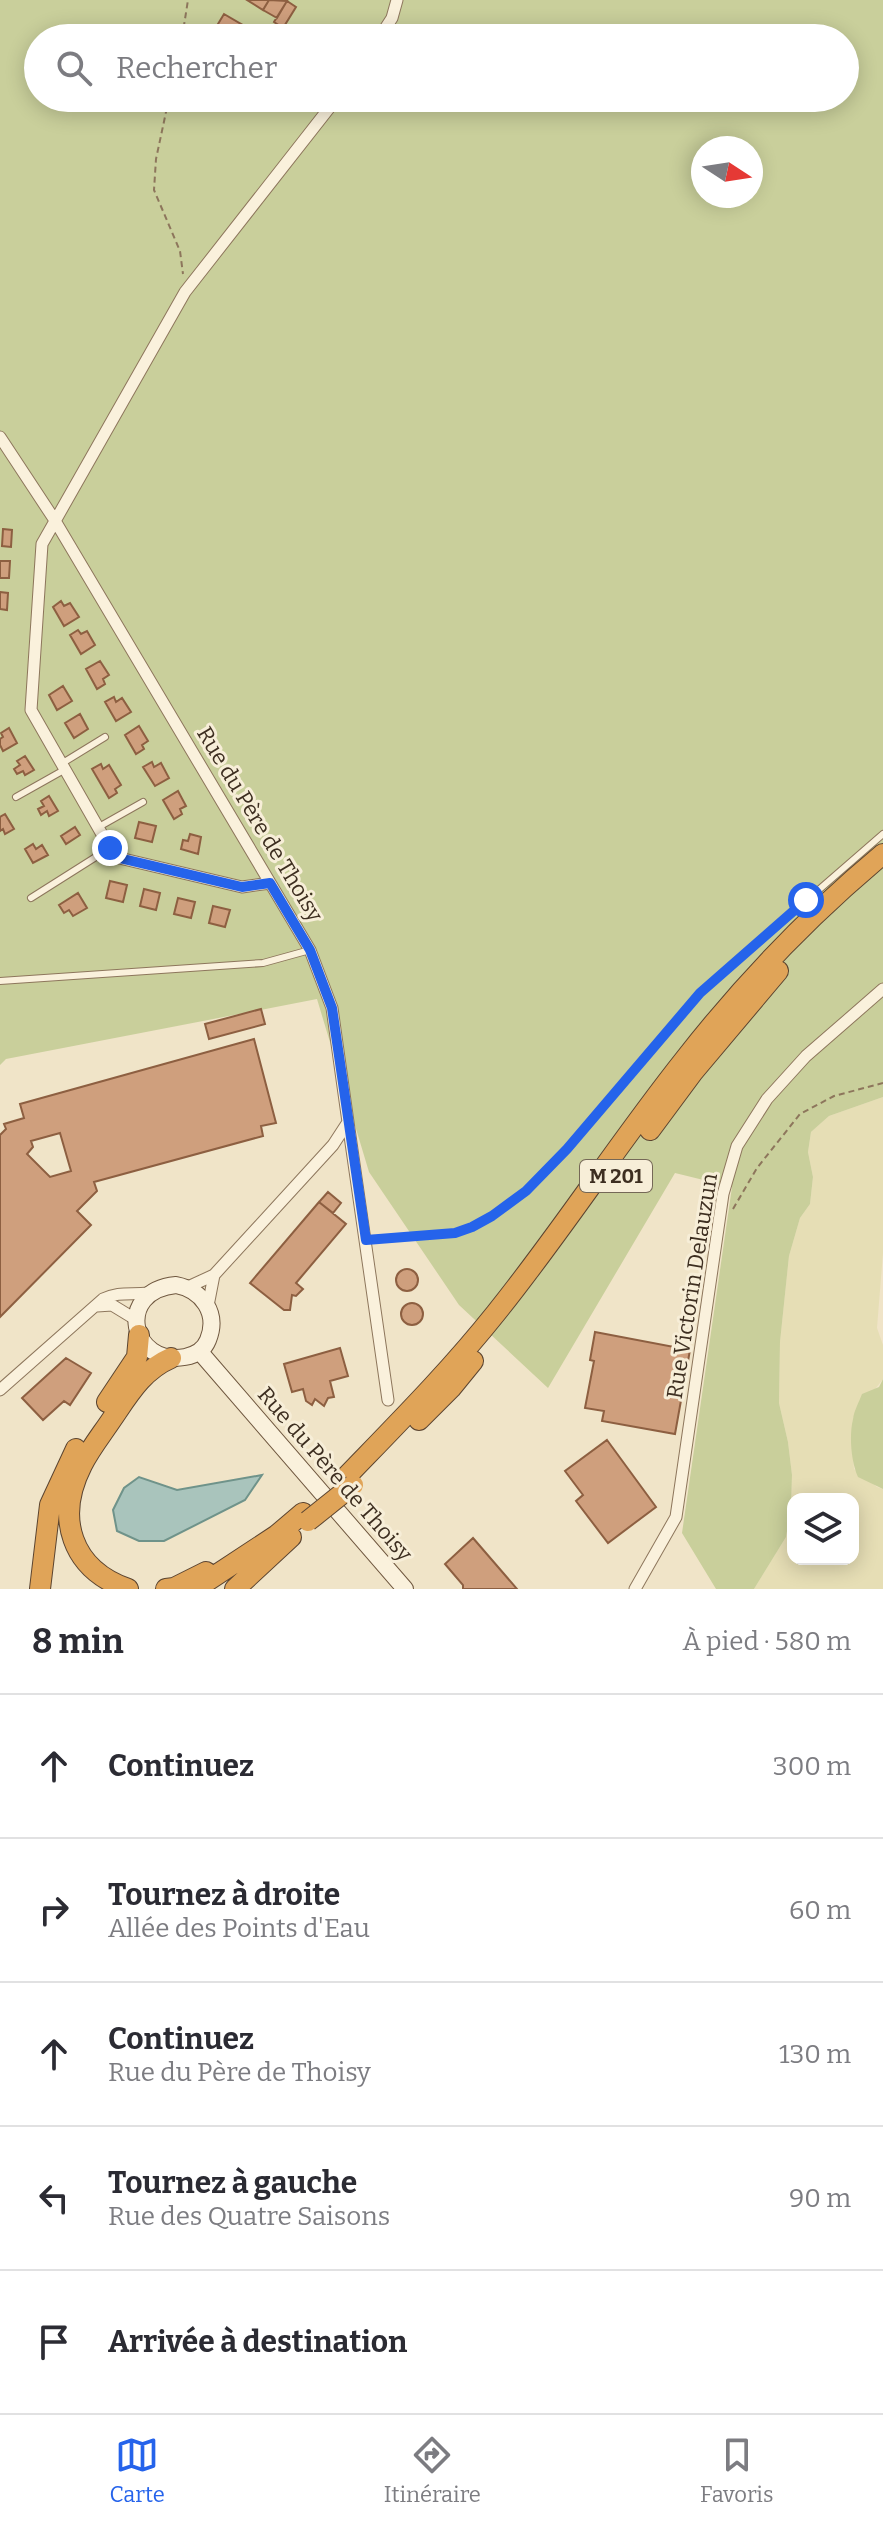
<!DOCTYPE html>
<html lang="fr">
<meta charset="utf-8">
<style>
:root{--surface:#fff;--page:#f2f2f3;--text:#2b2b33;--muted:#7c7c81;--line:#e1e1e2;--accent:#2563eb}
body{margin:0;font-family:Bitter,serif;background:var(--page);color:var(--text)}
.controls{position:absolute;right:24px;bottom:24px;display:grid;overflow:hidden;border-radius:16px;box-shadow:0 4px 20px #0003}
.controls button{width:72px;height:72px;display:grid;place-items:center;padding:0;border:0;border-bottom:2px solid var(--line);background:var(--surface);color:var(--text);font:40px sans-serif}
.compass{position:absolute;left:691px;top:136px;width:72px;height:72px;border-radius:50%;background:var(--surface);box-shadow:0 4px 20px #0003;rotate:102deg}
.stop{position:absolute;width:24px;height:24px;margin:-18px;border:6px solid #2563eb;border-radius:50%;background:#fff}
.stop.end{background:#2563eb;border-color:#fff;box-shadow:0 2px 8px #0008}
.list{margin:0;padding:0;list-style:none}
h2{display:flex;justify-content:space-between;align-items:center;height:104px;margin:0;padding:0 32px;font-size:34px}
h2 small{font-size:26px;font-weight:400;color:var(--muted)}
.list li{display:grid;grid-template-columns:52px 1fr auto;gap:24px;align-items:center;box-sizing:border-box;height:144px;padding:0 32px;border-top:2px solid var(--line)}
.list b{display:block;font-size:30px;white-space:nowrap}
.list p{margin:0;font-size:26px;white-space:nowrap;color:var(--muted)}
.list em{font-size:26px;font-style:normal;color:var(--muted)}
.icon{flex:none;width:44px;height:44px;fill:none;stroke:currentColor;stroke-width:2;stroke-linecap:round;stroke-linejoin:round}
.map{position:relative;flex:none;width:883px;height:1589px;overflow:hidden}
.search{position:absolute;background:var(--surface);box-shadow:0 4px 20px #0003;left:24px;right:24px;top:24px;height:88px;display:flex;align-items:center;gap:20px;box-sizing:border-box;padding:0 28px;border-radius:44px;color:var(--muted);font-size:30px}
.sheet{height:824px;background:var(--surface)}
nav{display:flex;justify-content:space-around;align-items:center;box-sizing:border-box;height:112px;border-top:2px solid var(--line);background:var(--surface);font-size:22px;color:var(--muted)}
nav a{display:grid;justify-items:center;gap:4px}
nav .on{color:var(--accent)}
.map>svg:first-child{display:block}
</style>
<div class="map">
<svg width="883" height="1589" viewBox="0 0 883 1589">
<rect width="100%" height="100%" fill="#f0e4c8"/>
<path fill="#e6deb5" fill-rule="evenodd" d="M883,1097V1253L877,1328L883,1345V1379L853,1418L852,1446L854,1469L877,1487L883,1489V1589H754L786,1537L791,1508L792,1475L788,1442L779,1403L780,1342L789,1256L800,1218L810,1204L813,1177L808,1152L811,1132L829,1116ZM793,1499H853V1559H793Z"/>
<path fill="#c9cf9b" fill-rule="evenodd" d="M0,0H883V1097L829,1116L811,1132L808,1152L813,1177L810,1204L800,1218L789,1256L780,1342L779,1403L788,1442L792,1475L791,1508L786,1537L754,1589H716L682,1533L732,1187L675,1173L548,1388L459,1305L369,1172L317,999L6,1059L0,1065ZM38,38H845V98H38ZM703,148H751V196H703Z
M883,1379V1489L858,1477C851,1461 849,1436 853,1419C854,1411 859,1402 862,1394L879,1387Z"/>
<path fill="#a9c4bc" stroke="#6f938a" stroke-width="2" d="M262,1475L245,1500L164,1541H139L117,1531L113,1510L124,1488L139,1477L177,1490Z"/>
<path fill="#cf9f7d" stroke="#8d5f41" stroke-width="2" fill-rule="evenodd" d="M247,0H269L263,10Z
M269,0L287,1L277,18L263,10Z
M287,1L296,7L283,28L274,22Z
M224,14L265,38L269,31L277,36L275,38H230L220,32L217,37L212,34Z
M3,529L12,530L11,547L2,546Z
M0,561H10L9,578H0Z
M0,592L8,593L7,610L0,609Z
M61,601L64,606L70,603L79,617L64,626L53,607Z
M78,630L81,634L87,631L95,645L81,654L70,635Z
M100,661L109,675L103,679L105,684L97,689L86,669Z
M63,686L72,701L57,710L49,695Z
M114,697L116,702L122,698L131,712L116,721L105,702Z
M80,714L88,729L74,738L65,723Z
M139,726L148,741L142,745L144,749L136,754L125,735Z
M9,728L17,743L3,751L0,745V739L3,737L1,733Z
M25,756L34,770L25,775L23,771L17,774L14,769L20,765L17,761Z
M152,762L154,767L161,763L169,778L155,786L143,767Z
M101,764L103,769L109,765L121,785L115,789L117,793L109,798L92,769Z
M178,791L186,806L180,809L182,814L174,819L163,800Z
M49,796L58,811L49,816L47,811L41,815L38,809L44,806L41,801Z
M5,814L14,829L5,834L3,829L0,831V817Z
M139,822L156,826L152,842L135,838Z
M75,827L80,835L66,844L61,836Z
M190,834L201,837L198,854L181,849L183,840L188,841Z
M33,844L36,849L42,845L48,855L33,863L25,849Z
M110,881L127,885L123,902L106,898Z
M144,889L160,893L156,910L140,906Z
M78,893L87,908L73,916L69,910L64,913L59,905Z
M178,898L195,902L191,918L174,914Z
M213,906L230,910L225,927L209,923Z
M261,1009L265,1024L209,1039L205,1024Z
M254,1039L276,1123L261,1126L263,1136L94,1182L97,1191L77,1211L91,1225L0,1317V1135L6,1129L4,1124L24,1118L20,1104ZM60,1133L71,1171L50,1177L27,1154L33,1147L31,1141Z
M328,1192L341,1203L333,1213L319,1202Z
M319,1202L346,1224L296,1283L303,1289L296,1296L292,1295L290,1310H284L250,1283Z
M396 1280a11 11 0 1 1 22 0a11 11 0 1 1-22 0Z
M401 1314a11 11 0 1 1 22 0a11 11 0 1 1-22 0Z
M595,1332L690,1350L675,1434L602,1421L604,1411L585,1408L594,1361L590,1360Z
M340,1348L348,1376L330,1381L334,1397L328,1398L324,1406L315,1399L312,1405L306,1401L303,1389L292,1392L284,1364Z
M66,1358L91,1373L70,1405L64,1401L43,1420L22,1398Z
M607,1440L656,1507L608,1543L576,1501L583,1495L565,1471Z
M473,1538L517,1589H463V1585L445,1564Z"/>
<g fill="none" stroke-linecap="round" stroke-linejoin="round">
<g stroke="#8d765c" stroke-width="8">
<path id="lane" d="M61,764L105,737
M16,797L64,770
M97,828L143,802
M31,898L110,848
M0,981L263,963L310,950
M366,1240L455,1233L472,1227L492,1216L526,1191L567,1149L700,993L883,834"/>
</g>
<g stroke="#8d765c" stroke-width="13">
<path id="street" d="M379,38L392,18L397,0
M0,437L54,519L310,950L332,1008L348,1122L333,1145L214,1275L188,1287
M270,883L242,887L115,857L31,710L42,544L185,292L337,98
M348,1122L388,1400
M97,1306L112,1305L135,1319
M208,1306L214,1275
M0,1390L103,1299C119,1291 131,1295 148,1293
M635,1589L676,1517L723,1194L737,1146L767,1099L806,1056L883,989"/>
</g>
<g stroke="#6f573f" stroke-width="18">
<path id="secondary" d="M176,1285C202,1290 219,1313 208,1340C204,1350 196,1355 185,1357C131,1367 114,1291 176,1285Z
M200,1352L405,1589"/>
</g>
<g stroke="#5b4430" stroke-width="22">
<path id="highway" d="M650,1130L693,1072L778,971
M107,1402L137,1357L139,1335
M419,1420L451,1388L473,1361
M344,1479C396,1425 449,1372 496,1313C562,1231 619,1142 685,1059C742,986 811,914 883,854
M40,1589L50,1505L76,1449
M128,1589C71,1569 55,1518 82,1465C90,1449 102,1434 112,1419C129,1394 143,1370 171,1358
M166,1589L174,1588L206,1572
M195,1589L277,1535L303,1513
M235,1589L291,1537"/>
</g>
<path stroke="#8d765c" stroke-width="2" stroke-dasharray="6 4" stroke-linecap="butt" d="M182,38L188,0
M169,98L156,159L154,190L180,251L183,274
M733,1209L757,1168L800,1114L834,1096L883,1083"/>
<use href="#lane" stroke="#faf1dc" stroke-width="6"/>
<use href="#street" stroke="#faf1dc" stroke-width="11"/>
<use href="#secondary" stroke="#faf1dc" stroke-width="16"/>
<use href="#highway" stroke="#e0a458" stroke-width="20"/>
<g stroke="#5b4430" stroke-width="22" stroke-linecap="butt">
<path id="highway-bridge" d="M308,1521L353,1485"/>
</g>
<use href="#highway-bridge" stroke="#e0a458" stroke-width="20"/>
</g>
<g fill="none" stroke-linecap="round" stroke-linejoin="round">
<path stroke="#2563eb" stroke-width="10" d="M110,848L115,857L242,887L270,883L310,950L332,1008L366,1240L455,1233L472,1227L492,1216L526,1191L567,1149L700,993L806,900"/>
</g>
<g text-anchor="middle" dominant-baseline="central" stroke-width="6" stroke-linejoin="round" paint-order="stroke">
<rect fill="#f7eed8" stroke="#756857" stroke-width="2" x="580" y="1160" width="72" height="32" rx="6"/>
<g font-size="20" font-weight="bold" fill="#3d2e20">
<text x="616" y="1176">M 201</text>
</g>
<g font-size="22" fill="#3d2e20" stroke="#f7eed8">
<text transform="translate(260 824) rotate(59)">Rue du Père de Thoisy</text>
<text transform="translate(692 1286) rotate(-81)">Rue Victorin Delauzun</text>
<text transform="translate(335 1474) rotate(49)">Rue du Père de Thoisy</text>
</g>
</g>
</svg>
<div class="controls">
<button><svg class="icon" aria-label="layers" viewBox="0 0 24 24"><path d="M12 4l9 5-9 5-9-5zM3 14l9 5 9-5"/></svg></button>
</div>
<svg class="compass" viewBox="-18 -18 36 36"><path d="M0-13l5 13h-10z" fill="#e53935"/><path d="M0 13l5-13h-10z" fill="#7c7c81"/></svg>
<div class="stop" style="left:806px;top:900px"></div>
<div class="stop end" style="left:110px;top:848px"></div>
<div class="search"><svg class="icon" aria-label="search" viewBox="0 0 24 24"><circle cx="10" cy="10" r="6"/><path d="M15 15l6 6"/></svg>Rechercher</div>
</div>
<section class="sheet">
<h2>8 min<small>À pied · 580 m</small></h2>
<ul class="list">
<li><svg class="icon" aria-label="ahead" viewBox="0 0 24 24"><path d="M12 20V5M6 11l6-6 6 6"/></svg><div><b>Continuez</b></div><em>300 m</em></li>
<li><svg class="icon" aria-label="right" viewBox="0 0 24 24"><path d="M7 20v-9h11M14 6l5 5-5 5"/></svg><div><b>Tournez à droite</b><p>Allée des Points d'Eau</p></div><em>60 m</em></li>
<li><svg class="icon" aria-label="ahead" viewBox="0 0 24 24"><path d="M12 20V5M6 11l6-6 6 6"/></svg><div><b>Continuez</b><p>Rue du Père de Thoisy</p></div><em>130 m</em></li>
<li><svg class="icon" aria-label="left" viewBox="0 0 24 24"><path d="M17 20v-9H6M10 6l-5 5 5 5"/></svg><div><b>Tournez à gauche</b><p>Rue des Quatre Saisons</p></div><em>90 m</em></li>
<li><svg class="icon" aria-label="arrive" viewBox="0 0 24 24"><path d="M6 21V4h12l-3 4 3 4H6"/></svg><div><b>Arrivée à destination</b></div></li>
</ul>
</section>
<nav>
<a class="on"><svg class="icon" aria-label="map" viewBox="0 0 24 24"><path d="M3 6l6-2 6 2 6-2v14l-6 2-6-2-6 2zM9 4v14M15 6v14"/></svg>Carte</a>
<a><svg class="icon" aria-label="directions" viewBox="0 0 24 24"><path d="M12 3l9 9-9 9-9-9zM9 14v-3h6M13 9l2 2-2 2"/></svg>Itinéraire</a>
<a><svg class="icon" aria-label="saved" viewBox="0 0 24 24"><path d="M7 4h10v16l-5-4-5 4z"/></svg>Favoris</a>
</nav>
